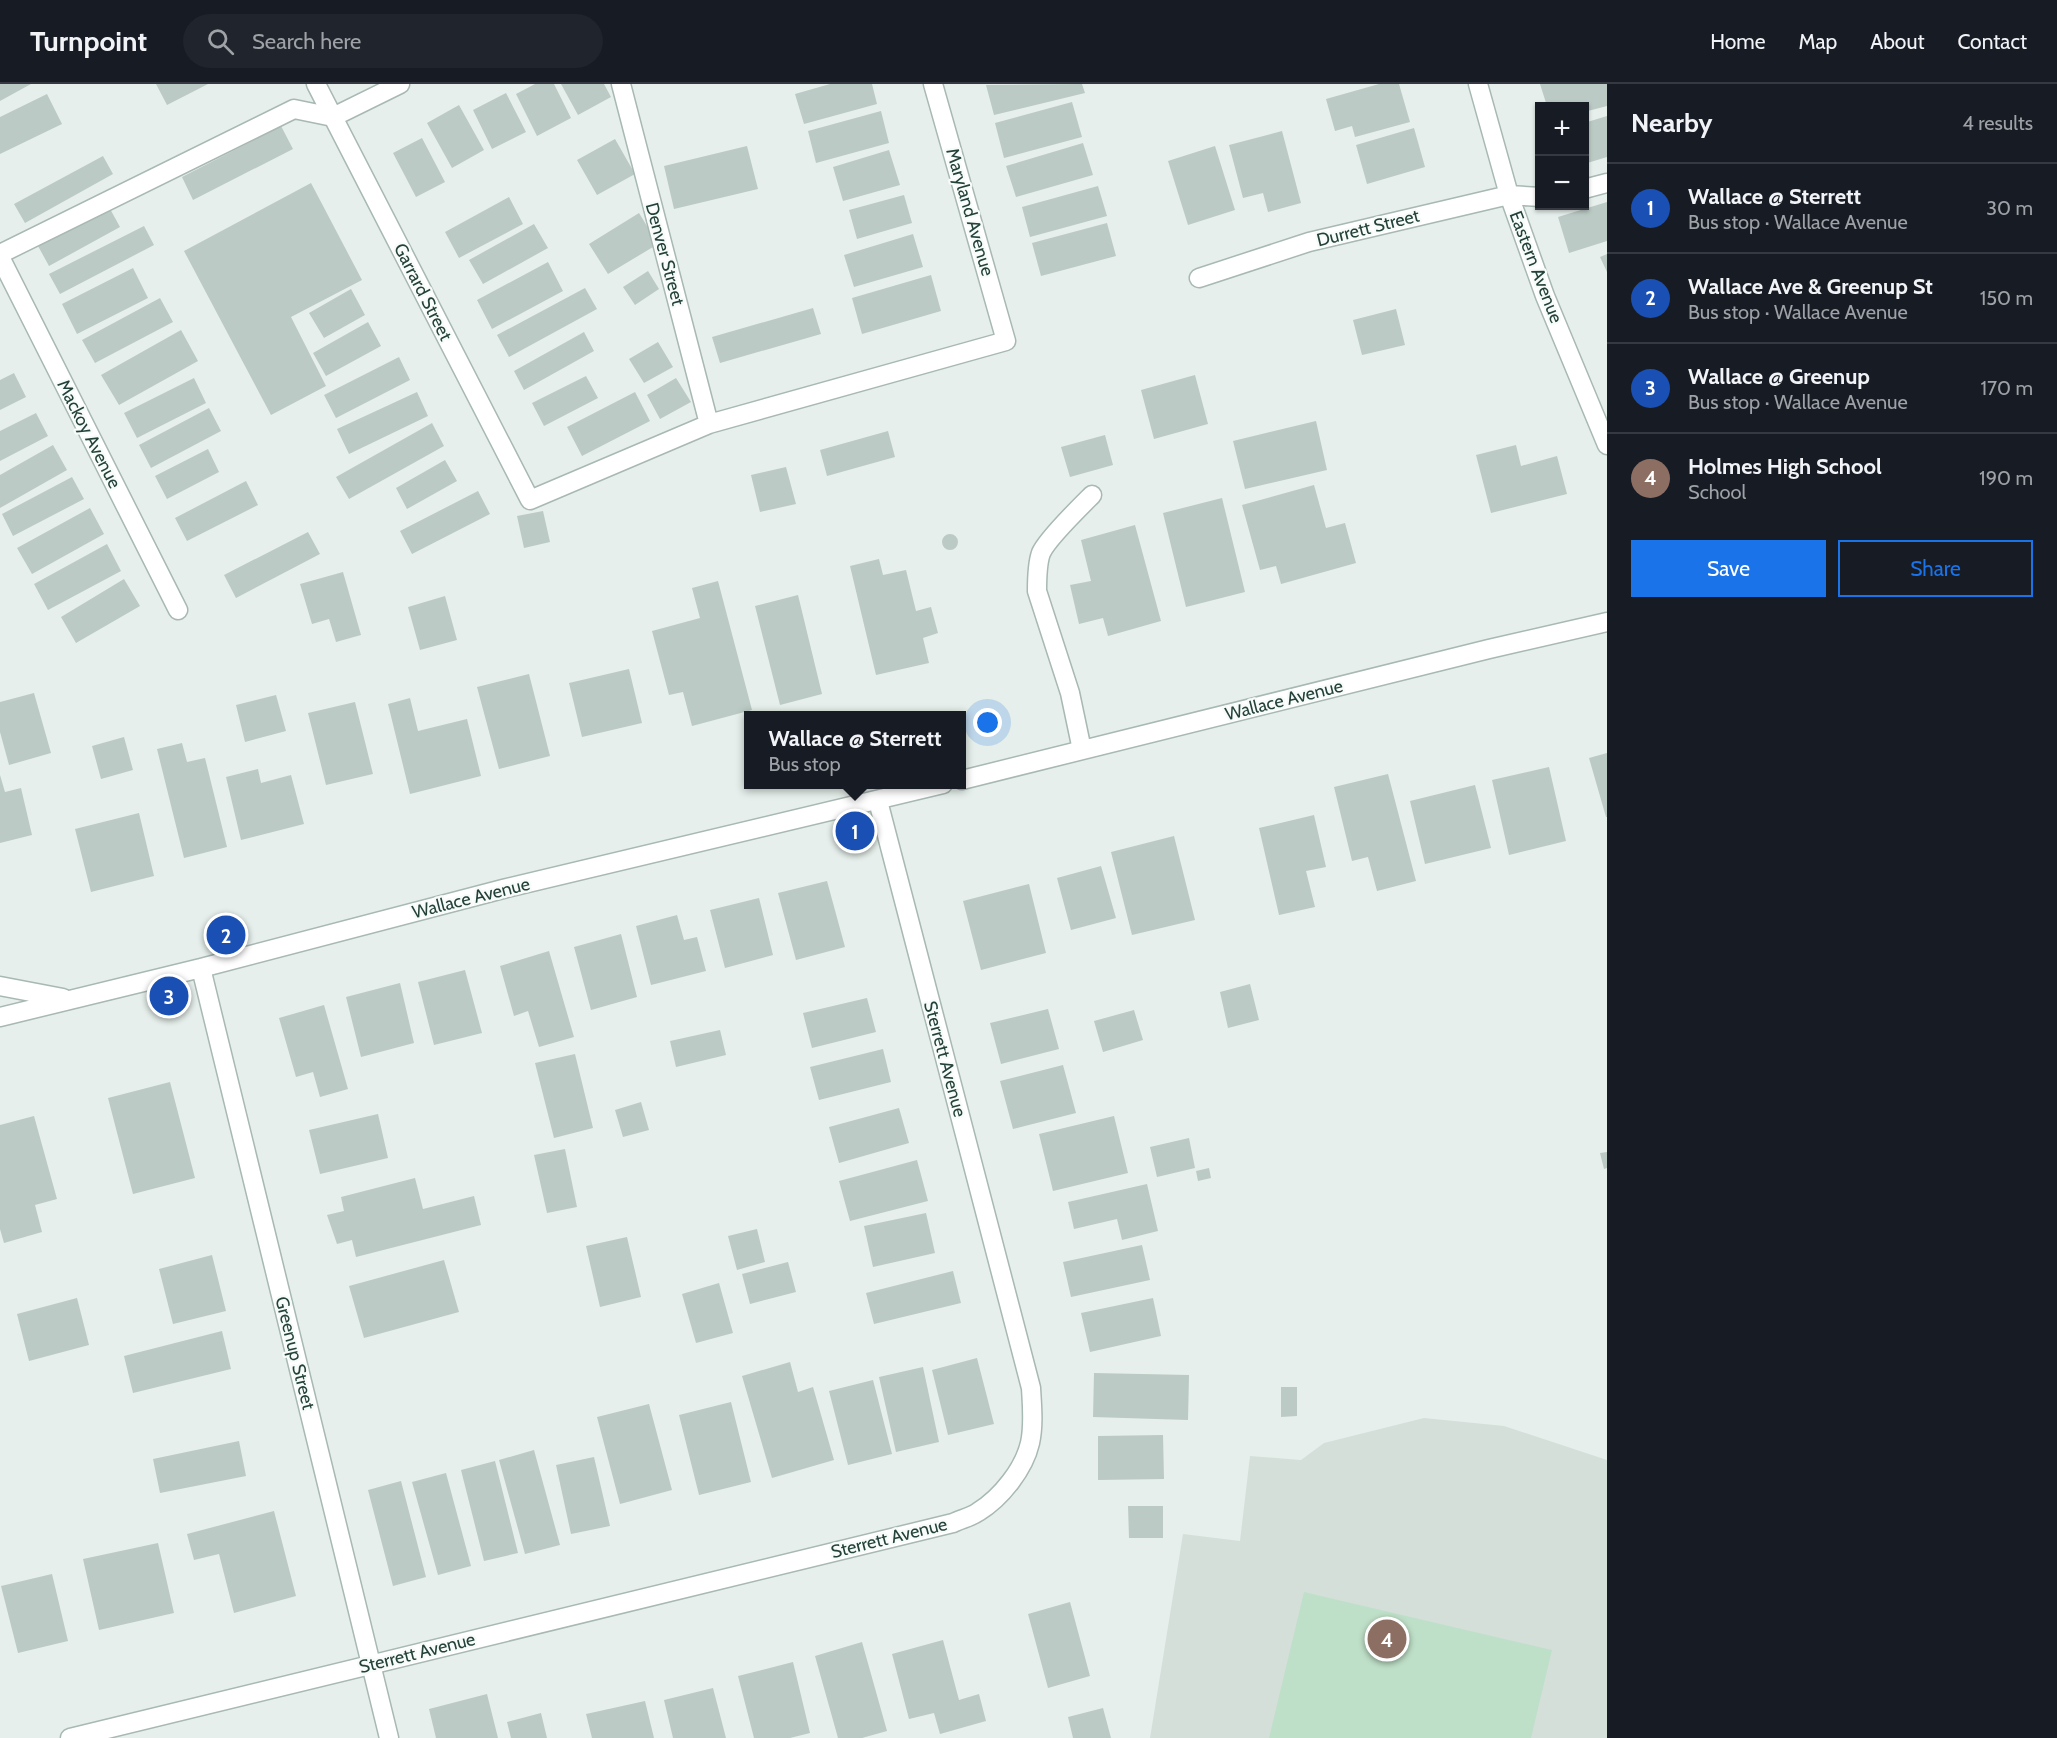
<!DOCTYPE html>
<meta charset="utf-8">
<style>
:root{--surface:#171b24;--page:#20242c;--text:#f1f3f6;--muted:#9ea1a6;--line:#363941;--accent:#1a73e8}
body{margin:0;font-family:Cabin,sans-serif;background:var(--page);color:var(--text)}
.controls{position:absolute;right:18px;top:18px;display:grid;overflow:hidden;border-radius:0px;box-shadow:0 2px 4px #0004}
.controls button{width:54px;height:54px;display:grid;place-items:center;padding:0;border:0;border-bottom:2px solid var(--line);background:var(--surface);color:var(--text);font:30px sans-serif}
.you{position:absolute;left:988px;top:639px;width:21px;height:21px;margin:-15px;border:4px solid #fff;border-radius:50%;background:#1a73e8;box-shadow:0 0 0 9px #1a73e833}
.badge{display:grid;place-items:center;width:39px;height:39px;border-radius:50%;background:var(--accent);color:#fff;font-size:20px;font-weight:700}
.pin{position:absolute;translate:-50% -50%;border:3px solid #fff;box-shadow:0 2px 6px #0006}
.popup{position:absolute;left:744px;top:627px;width:222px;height:78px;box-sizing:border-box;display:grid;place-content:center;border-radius:0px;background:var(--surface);filter:drop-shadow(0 2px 4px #0005);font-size:20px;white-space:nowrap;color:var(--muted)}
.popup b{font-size:22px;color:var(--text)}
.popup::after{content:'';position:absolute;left:50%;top:100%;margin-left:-12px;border:12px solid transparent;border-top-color:var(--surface)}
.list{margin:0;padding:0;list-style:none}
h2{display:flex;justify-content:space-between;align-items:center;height:78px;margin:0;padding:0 24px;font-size:26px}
h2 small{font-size:20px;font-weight:400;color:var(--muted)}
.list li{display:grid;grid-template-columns:39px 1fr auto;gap:18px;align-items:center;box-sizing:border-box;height:90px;padding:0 24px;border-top:2px solid var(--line)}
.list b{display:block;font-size:22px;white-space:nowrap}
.list p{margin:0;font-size:20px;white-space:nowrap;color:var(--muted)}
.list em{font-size:20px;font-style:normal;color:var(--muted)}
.actions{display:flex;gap:12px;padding:18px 24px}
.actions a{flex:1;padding:14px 0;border:2px solid var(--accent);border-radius:0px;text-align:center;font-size:21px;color:var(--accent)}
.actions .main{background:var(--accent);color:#fff}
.icon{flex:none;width:33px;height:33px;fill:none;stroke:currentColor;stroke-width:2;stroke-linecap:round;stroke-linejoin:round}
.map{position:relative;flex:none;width:1607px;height:1654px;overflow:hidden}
header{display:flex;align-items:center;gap:36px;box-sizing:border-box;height:84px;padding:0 30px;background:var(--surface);border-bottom:2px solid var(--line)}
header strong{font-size:28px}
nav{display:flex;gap:33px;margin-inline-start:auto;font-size:21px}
.search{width:420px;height:54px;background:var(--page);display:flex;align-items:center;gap:15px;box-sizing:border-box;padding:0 21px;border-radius:33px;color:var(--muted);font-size:22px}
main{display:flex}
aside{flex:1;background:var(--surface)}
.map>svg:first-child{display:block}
</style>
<header>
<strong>Turnpoint</strong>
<div class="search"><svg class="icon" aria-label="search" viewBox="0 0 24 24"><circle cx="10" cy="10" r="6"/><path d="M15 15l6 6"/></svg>Search here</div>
<nav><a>Home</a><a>Map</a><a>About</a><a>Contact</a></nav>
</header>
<main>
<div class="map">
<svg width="1607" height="1654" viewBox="0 0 1607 1654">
<rect width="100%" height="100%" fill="#e6efeb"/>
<path fill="#d4dfda" d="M1424,1334L1504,1342L1607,1376V1654H1150L1183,1450L1240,1457L1250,1372L1301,1376L1324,1359Z"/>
<path fill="#bfe0c8" d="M1304,1508L1552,1566L1531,1654H1269Z"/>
<path fill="#bbcac4" d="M0,0H31L0,17Z
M156,0H208L167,21Z
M535,0H554L571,34L537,52L516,10Z
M561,0H604L611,13L578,31Z
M830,0H872L877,20L804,40L795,10Z
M1082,0L1085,9L994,31L986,1Z
M1379,0H1399L1410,38L1355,53L1352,42L1335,47L1326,15Z
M1540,0H1607V22L1584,28V22H1547Z
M506,9L526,48L492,65L473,26Z
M47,10L62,40L0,70V33Z
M1072,18L1082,53L1004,74L995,39Z
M459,21L484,66L452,84L427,39Z
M881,27L889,59L816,79L808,47Z
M1607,32V73L1584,80V39Z
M281,42L293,65L193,116L182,93Z
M1414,44L1425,83L1367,100L1356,61Z
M1282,47L1301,119L1268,128L1263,109L1243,114L1229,61Z
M422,54L445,98L416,113L393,69Z
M615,55L635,90L597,111L577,76Z
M1083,59L1093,91L1016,113L1006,82Z
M747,62L758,105L674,125L664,82Z
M1215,62L1235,126L1188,141L1168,77Z
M889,66L900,101L843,117L833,83Z
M103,72L113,90L25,139L14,120Z
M311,99L362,196L291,233L326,302L271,331L184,167Z
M1098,102L1107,132L1030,153L1022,123Z
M904,111L912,139L857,155L849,126Z
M509,113L523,140L459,174L445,148Z
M1607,118V157L1569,169L1558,133Z
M109,123L120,143L49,182L38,162Z
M639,129L658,160L608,190L589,160Z
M1107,139L1116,172L1041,192L1032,159Z
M534,140L548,164L483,200L469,176Z
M144,142L154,161L60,210L49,190Z
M913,150L923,183L854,203L844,171Z
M1607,170V188L1600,173Z
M548,178L563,207L492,245L477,216Z
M133,184L148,214L77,250L62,220Z
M648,187L659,205L635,221L623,203Z
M931,191L941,227L862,250L852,214Z
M585,204L597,225L509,273L497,251Z
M351,205L365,231L324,254L309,229Z
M160,214L173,238L95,279L82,256Z
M813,224L821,250L720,279L712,253Z
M1396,225L1405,261L1362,271L1353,236Z
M368,238L381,262L326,292L313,269Z
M181,246L198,277L119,321L101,291Z
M584,248L594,267L524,306L514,287Z
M658,258L673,283L644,299L629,275Z
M399,273L410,296L336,334L324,311Z
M14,289L26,313L0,326V296Z
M1195,291L1208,340L1154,355L1141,306Z
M586,292L598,314L544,342L532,319Z
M194,294L206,319L137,354L124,329Z
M676,294L691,318L660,335L647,311Z
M417,308L428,332L349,370L337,345Z
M635,308L650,337L582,372L567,343Z
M209,324L221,347L151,384L139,361Z
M36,329L48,352L0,377V347Z
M1316,337L1327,386L1245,405L1233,357Z
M432,339L444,362L349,415L336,393Z
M888,347L895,373L827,392L820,366Z
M1105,351L1113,381L1070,393L1061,363Z
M53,361L67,386L0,424V391Z
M1516,361L1521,382L1557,372L1567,410L1491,429L1476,371Z
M208,365L219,388L167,415L155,392Z
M445,376L457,397L407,425L396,404Z
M786,383L796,420L760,428L751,391Z
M72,393L84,415L13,452L2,430Z
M246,397L258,421L187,457L175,434Z
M1314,401L1326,444L1345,439L1356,479L1281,500L1276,482L1260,486L1242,421Z
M478,407L490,430L412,470L400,447Z
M1222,414L1245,508L1186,523L1163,429Z
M90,424L104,450L32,490L17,464Z
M543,427L550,458L524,464L517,432Z
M1135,441L1161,537L1108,552L1103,534L1079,540L1070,501L1091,497L1081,456Z
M308,448L320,470L236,514L224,491Z
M942 458a8 8 0 1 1 16 0a8 8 0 1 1-16 0Z
M107,460L121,487L48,526L34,500Z
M879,475L883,491L906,486L916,527L931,523L938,549L923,554L929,579L876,591L850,482Z
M343,488L361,551L336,558L329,535L312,540L300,500Z
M124,495L140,522L76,559L61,533Z
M718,497L752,626L692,642L683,608L669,611L652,547L700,534L692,504Z
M798,511L822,610L780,621L755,522Z
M445,512L457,556L420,566L408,523Z
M629,585L642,639L582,653L569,599Z
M529,590L550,672L499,685L477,603Z
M34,609L51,669L9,681L0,648V618Z
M276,611L286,647L245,658L236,621Z
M410,614L418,647L467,635L481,692L410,710L388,620Z
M355,618L373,690L326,701L308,629Z
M124,653L133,686L101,695L92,662Z
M182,659L187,678L205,674L227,763L184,774L157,665Z
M1607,669V733H1606L1589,674Z
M1549,683L1566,757L1509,771L1492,696Z
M258,685L261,699L291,691L304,740L241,756L226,693Z
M1388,690L1416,797L1377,807L1368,773L1352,777L1334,703Z
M0,691L5,708L21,704L32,751L0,759Z
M1475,701L1491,764L1425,780L1410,717Z
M139,729L154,792L91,808L75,745Z
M1314,731L1326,783L1306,787L1315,823L1279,831L1259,744Z
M1174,752L1195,836L1132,851L1111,768Z
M1101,782L1116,834L1071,846L1057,794Z
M827,797L845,863L796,876L778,809Z
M1029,800L1046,869L981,886L963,817Z
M759,814L773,871L725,884L710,826Z
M677,831L684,856L697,853L706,887L651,901L636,842Z
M621,850L637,913L591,926L574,863Z
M549,867L574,953L539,963L528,927L514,932L500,882Z
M465,886L482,949L434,961L418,898Z
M400,899L414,959L361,973L346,913Z
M1250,900L1259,936L1228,944L1220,908Z
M867,914L876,948L812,964L803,929Z
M324,921L348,1005L320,1013L313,988L296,993L279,934Z
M1048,925L1059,965L1001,980L990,939Z
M1134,926L1143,956L1103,968L1094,937Z
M720,946L726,971L676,983L670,957Z
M883,965L891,998L819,1016L810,983Z
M575,970L593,1044L554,1054L535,979Z
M1063,981L1076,1029L1013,1045L1000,997Z
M170,998L195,1094L133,1110L108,1014Z
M641,1018L649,1046L623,1053L615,1026Z
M899,1024L909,1059L839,1079L829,1043Z
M378,1030L388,1074L320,1090L309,1046Z
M34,1032L57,1115L35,1121L42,1148L4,1159L0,1145V1041Z
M1114,1032L1128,1089L1053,1107L1039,1050Z
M1189,1054L1195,1084L1157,1093L1150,1063Z
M565,1065L577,1123L547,1129L534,1071Z
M1607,1068V1084L1604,1085L1600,1069Z
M917,1076L928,1117L850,1137L839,1097Z
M1209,1084L1211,1094L1198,1097L1196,1087Z
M415,1094L423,1125L474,1112L481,1141L356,1173L352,1156L337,1160L327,1131L344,1127L341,1113Z
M1147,1100L1158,1147L1122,1156L1117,1135L1074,1145L1068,1118Z
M926,1129L935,1169L873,1183L864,1142Z
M757,1145L765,1178L737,1186L728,1152Z
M627,1153L641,1213L600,1223L586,1162Z
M1142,1161L1150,1196L1071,1213L1063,1178Z
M212,1171L226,1227L173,1240L159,1185Z
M444,1176L459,1228L364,1254L349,1202Z
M788,1178L796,1208L750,1220L742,1190Z
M953,1187L961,1219L874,1240L866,1209Z
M719,1199L733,1249L696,1259L682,1210Z
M77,1214L89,1261L29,1277L17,1230Z
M1153,1214L1161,1252L1090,1268L1081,1229Z
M222,1247L231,1285L133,1309L124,1272Z
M977,1274L994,1340L948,1351L932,1286Z
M790,1278L798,1308L813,1303L834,1376L772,1394L742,1292Z
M923,1283L939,1358L896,1368L879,1293Z
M1094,1289L1189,1291L1188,1336L1093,1333Z
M873,1296L892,1370L848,1381L829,1307Z
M1281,1303H1297V1332L1281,1333Z
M731,1318L751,1398L699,1411L679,1331Z
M649,1320L672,1406L620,1420L597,1333Z
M1163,1351L1164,1395L1098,1396V1352Z
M239,1357L246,1392L160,1409L153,1375Z
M534,1366L560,1461L525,1470L499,1376Z
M594,1373L610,1442L571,1450L556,1381Z
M495,1377L518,1469L484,1477L461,1386Z
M446,1389L471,1482L438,1491L412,1398Z
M401,1397L426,1493L393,1502L368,1406Z
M1128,1422H1163V1454H1129Z
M274,1427L296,1512L234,1529L219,1470L194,1476L187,1450Z
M158,1459L174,1529L99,1546L83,1475Z
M52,1490L68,1557L18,1569L1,1502Z
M1070,1518L1090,1592L1048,1604L1028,1530Z
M943,1556L959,1616L979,1610L986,1637L940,1650L934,1629L909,1635L892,1570Z
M862,1558L887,1647L862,1654H838L815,1572Z
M793,1578L810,1649L790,1654H754L738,1592Z
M713,1604L726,1654H673L664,1616Z
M487,1610L498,1654H436L429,1625Z
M645,1617L654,1654H592L586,1630Z
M1103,1624L1111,1654H1073L1068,1633Z
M541,1629L547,1654H511L507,1638Z"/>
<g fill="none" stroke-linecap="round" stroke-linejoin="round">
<g stroke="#a8b8b2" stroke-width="21">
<path id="minor" d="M316,0L530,416L709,340L1006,257L933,0
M621,0L709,340
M1478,0L1509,111L1545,212L1607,361
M1584,105L1607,99
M0,170L294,25L333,33L400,0
M0,173L178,526
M1199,194L1309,158L1509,111L1540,113
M1082,666L1070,609L1037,507C1037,496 1037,480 1041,469C1047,455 1080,423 1092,411
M962,696L1489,565L1607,538
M201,884L389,1654
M0,902L63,914
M0,933L201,884L503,805L943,700
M70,1654L953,1439C961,1435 971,1433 978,1428C1001,1414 1024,1385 1030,1359C1034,1341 1032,1322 1031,1304L878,717"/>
</g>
<use href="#minor" stroke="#fff" stroke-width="18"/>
</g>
<g text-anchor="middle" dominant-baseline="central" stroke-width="4.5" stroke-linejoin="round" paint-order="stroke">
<g font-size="18" fill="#24423a" stroke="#f7fbf9">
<text transform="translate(970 128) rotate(74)">Maryland Avenue</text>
<text transform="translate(1368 144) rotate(-14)">Durrett Street</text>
<text transform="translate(665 170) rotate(75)">Denver Street</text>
<text transform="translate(1536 183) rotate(69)">Eastern Avenue</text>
<text transform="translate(423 208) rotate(63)">Garrard Street</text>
<text transform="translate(89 350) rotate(63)">Mackoy Avenue</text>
<text transform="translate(1284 616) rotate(-14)">Wallace Avenue</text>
<text transform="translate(471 814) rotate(-14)">Wallace Avenue</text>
<text transform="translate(945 975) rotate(75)">Sterrett Avenue</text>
<text transform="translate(295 1269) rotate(76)">Greenup Street</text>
<text transform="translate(889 1454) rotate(-14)">Sterrett Avenue</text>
<text transform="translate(417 1569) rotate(-14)">Sterrett Avenue</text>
</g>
</g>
</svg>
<div class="controls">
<button>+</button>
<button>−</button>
</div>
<div class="you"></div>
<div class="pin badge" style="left:855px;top:747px;background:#1a4fb4">1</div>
<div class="popup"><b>Wallace @ Sterrett</b>Bus stop</div>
<div class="pin badge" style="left:226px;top:851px;background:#1a4fb4">2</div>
<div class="pin badge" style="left:169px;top:912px;background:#1a4fb4">3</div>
<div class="pin badge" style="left:1387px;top:1555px;background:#8d6e63">4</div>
</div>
<aside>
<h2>Nearby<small>4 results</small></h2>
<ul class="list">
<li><span class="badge" style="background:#1a4fb4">1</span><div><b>Wallace @ Sterrett</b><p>Bus stop · Wallace Avenue</p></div><em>30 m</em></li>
<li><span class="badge" style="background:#1a4fb4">2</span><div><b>Wallace Ave &amp; Greenup St</b><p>Bus stop · Wallace Avenue</p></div><em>150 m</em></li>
<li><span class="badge" style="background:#1a4fb4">3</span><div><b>Wallace @ Greenup</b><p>Bus stop · Wallace Avenue</p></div><em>170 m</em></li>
<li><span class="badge" style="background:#8d6e63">4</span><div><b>Holmes High School</b><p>School</p></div><em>190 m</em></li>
</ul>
<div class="actions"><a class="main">Save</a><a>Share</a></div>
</aside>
</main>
